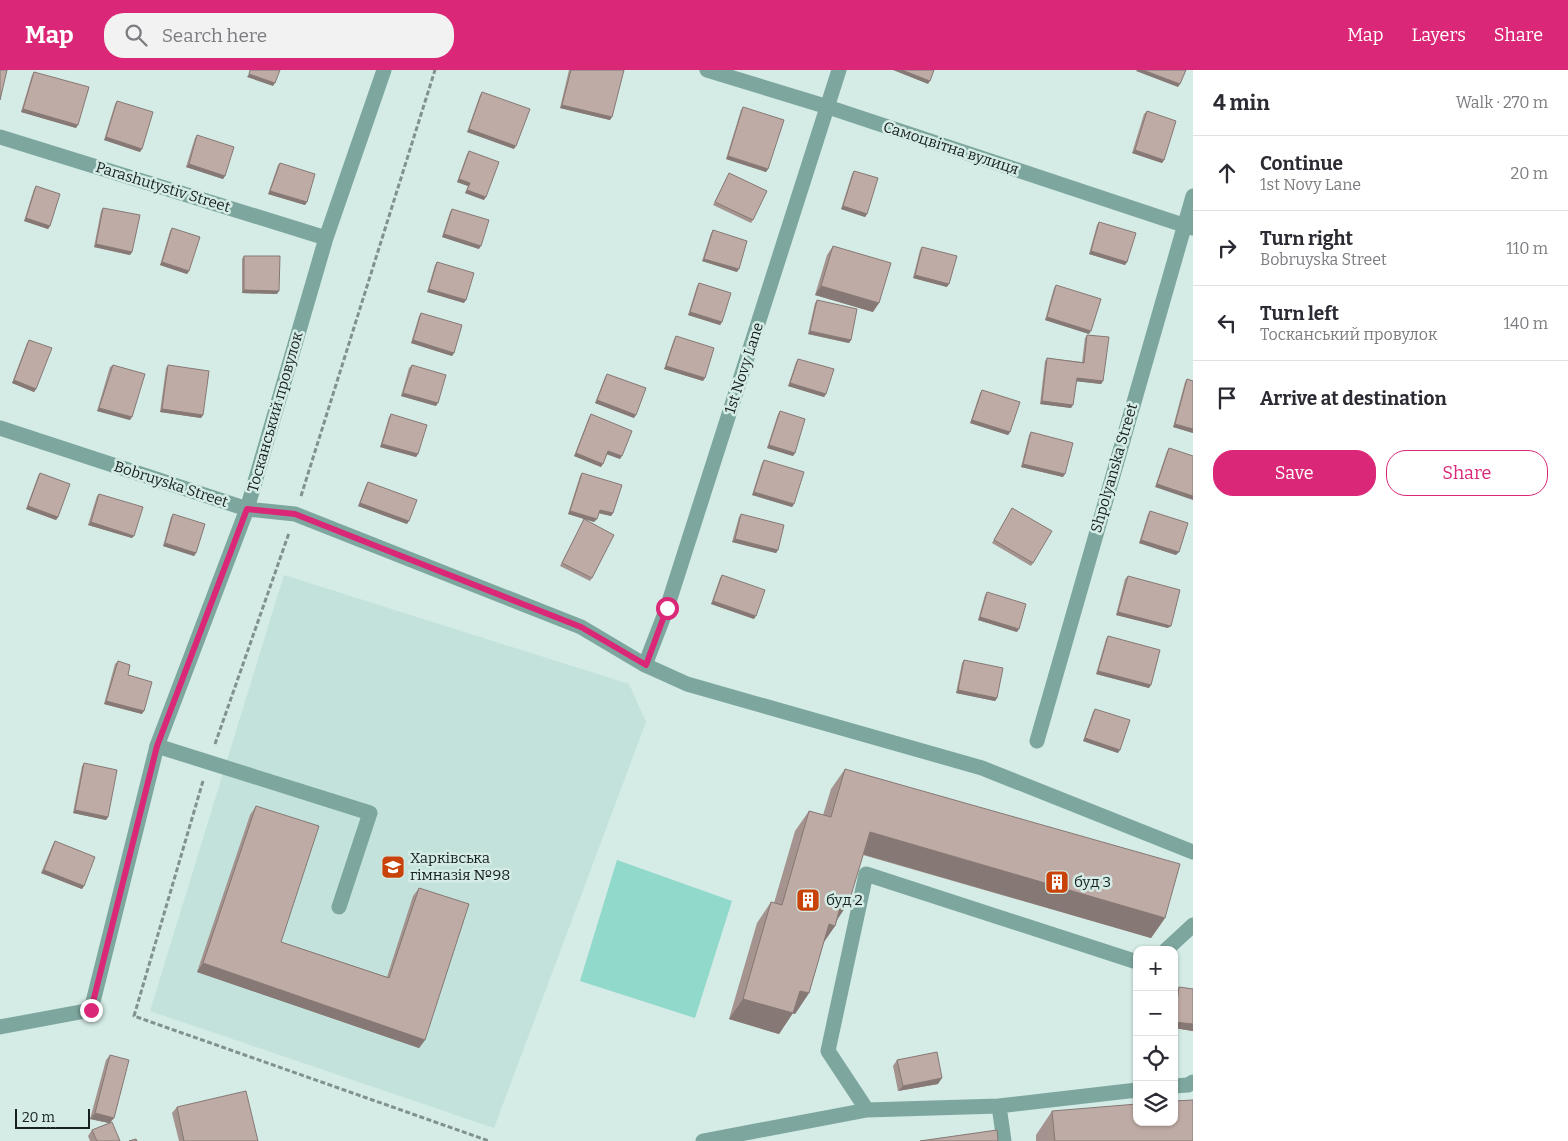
<!DOCTYPE html>
<meta charset="utf-8">
<style>
:root{--surface:#fff;--page:#f2f2f3;--text:#2b2b33;--muted:#7c7c81;--line:#e1e1e2;--accent:#db2777}
body{margin:0;font-family:Bitter,serif;background:var(--page);color:var(--text)}
.controls{position:absolute;right:15px;bottom:15px;display:grid;overflow:hidden;border-radius:10px;box-shadow:0 1px 4px #0004}
.controls button{width:45px;height:45px;display:grid;place-items:center;padding:0;border:0;border-bottom:1px solid var(--line);background:var(--surface);color:var(--text);font:25px sans-serif}
.scale{position:absolute;left:15px;bottom:12px;width:75px;box-sizing:border-box;padding-left:5px;border:2px solid #17201e;border-top:0;font-size:14px;line-height:18px;white-space:nowrap;color:#17201e;-webkit-text-stroke:4px #d4ebe6;paint-order:stroke}
.stop{position:absolute;width:15px;height:15px;margin:-11px;border:4px solid #db2777;border-radius:50%;background:#fff}
.stop.end{background:#db2777;border-color:#fff;box-shadow:0 1px 5px #0008}
.list{margin:0;padding:0;list-style:none}
h2{display:flex;justify-content:space-between;align-items:center;height:65px;margin:0;padding:0 20px;font-size:21px}
h2 small{font-size:16px;font-weight:400;color:var(--muted)}
.list li{display:grid;grid-template-columns:32px 1fr auto;gap:15px;align-items:center;box-sizing:border-box;height:75px;padding:0 20px;border-top:1px solid var(--line)}
.list b{display:block;font-size:19px;white-space:nowrap}
.list p{margin:0;font-size:16px;white-space:nowrap;color:var(--muted)}
.list em{font-size:16px;font-style:normal;color:var(--muted)}
.actions{display:flex;gap:10px;padding:15px 20px}
.actions a{flex:1;padding:11px 0;border:1px solid var(--accent);border-radius:20px;text-align:center;font-size:18px;color:var(--accent)}
.actions .main{background:var(--accent);color:#fff}
.icon{flex:none;width:28px;height:28px;fill:none;stroke:currentColor;stroke-width:2;stroke-linecap:round;stroke-linejoin:round}
.map{position:relative;flex:none;width:1193px;height:1071px;overflow:hidden}
header{display:flex;align-items:center;gap:30px;box-sizing:border-box;height:70px;padding:0 25px;background:var(--accent);color:#fff}
header strong{font-size:24px}
nav{display:flex;gap:28px;margin-inline-start:auto;font-size:18px}
.search{width:350px;height:45px;background:var(--page);display:flex;align-items:center;gap:12px;box-sizing:border-box;padding:0 18px;border-radius:20px;color:var(--muted);font-size:19px}
main{display:flex}
aside{flex:1;background:var(--surface)}
.map>svg:first-child{display:block}
</style>
<header>
<strong>Map</strong>
<div class="search"><svg class="icon" aria-label="search" viewBox="0 0 24 24"><circle cx="10" cy="10" r="6"/><path d="M15 15l6 6"/></svg>Search here</div>
<nav><a>Map</a><a>Layers</a><a>Share</a></nav>
</header>
<main>
<div class="map">
<svg width="1193" height="1071" viewBox="0 0 1193 1071">
<rect width="100%" height="100%" fill="#d4ebe6"/>
<path fill="#c2e2db" d="M284,505L629,614L646,652L494,1058L150,941Z"/>
<path fill="#90d9cb" d="M617,790L732,831L695,948L580,911Z"/>
<g fill="none" stroke-linecap="round" stroke-linejoin="round">
<path stroke="#81928e" stroke-width="3" stroke-dasharray="5 2.5" stroke-linecap="butt" d="M301,426L435,0
M215,674L289,463
M203,711L134,946L489,1071"/>
<path stroke="#7da79e" stroke-width="15" d="M645,595L687,614L982,698L1193,782
M157,676L370,743L339,837
M1166,880L1193,855
M1174,1016L1188,1015L1193,1012
M999,1036L1004,1071
M867,1040L828,981L866,804L1137,892
M703,1071L867,1040L999,1036L1137,1020"/>
<path stroke="#7da79e" stroke-width="15" d="M707,0L828,37L1192,158
M0,67L326,168
M0,358L247,439L295,444L581,557L645,595L667,538L839,0
M1037,671L1193,126
M0,957L91,940L157,676L247,439L326,168L384,0"/>
</g>
<path fill="#a4938e" d="M569,0H624L610,50L560,38Z
M34,2L76,58L21,42L32,5Z
M482,22L514,79L467,62L480,25Z
M117,31L140,82L104,70L115,34Z
M743,37L768,99L766,102L726,89L741,40Z
M1147,41L1164,90L1162,93L1132,83L1144,44Z
M197,65L225,106L223,109L186,97L195,68Z
M469,81L484,130L465,123L468,116L457,112L467,84Z
M280,93L307,132L305,135L268,124L278,95Z
M854,101L867,144L865,147L841,139L852,104Z
M729,103L753,150L751,153L713,135Z
M36,116L50,156L48,159L24,151L34,119Z
M103,138L132,182L130,185L94,177L101,141Z
M452,139L479,179L442,167L450,142Z
M1099,152L1127,192L1125,195L1089,184L1097,155Z
M172,158L189,201L187,204L160,195L170,161Z
M713,160L737,202L702,191L711,163Z
M833,176L873,242L815,225L827,185Z
M922,177L947,217L913,208L920,180Z
M244,186L277,224L242,223V189Z
M437,192L464,233L427,222L435,195Z
M699,213L722,252L720,255L688,245L697,216Z
M1056,215L1089,264L1045,250L1054,218Z
M817,230L851,270L849,273L808,264L815,233Z
M421,243L454,283L452,286L411,273L419,246Z
M1087,265L1103,311L1101,314L1076,311L1071,338L1040,334L1045,291L1047,288L1082,292L1085,268Z
M676,266L703,311L664,299L674,269Z
M29,270L36,319L34,322L12,313L27,273Z
M798,289L826,324L824,327L788,316L796,292Z
M113,295L130,350L97,341L110,297Z
M168,295L203,345L201,348L160,342L166,298Z
M412,295L436,336L401,326L409,298Z
M607,304L634,348L595,333L605,307Z
M1187,309L1193,311V363L1173,357L1185,312Z
M982,320L1010,362L1008,365L970,353L980,323Z
M780,341L795,383L793,386L767,378L778,344Z
M391,344L418,384L416,387L380,377L389,347Z
M591,344L620,389L607,384L601,397L574,386L589,347Z
M1031,362L1063,407L1021,397L1029,365Z
M1169,378L1193,386L1155,417L1167,381Z
M764,390L794,434L792,437L752,425L762,393Z
M40,403L58,447L56,450L26,439L38,406Z
M582,403L613,443L611,446L599,443L594,452L568,444L580,406Z
M368,412L407,454L358,436L366,415Z
M99,424L132,468L88,455L97,426Z
M1012,438L1033,493L1031,496L992,473Z
M1150,441L1176,485L1139,473L1148,444Z
M173,444L196,483L194,486L163,476L171,447Z
M741,444L778,480L776,483L732,472L739,447Z
M584,449L592,508L590,511L560,496Z
M722,505L754,549L711,534L720,508Z
M1128,506L1168,558L1116,545L1125,509Z
M987,522L1017,562L978,550L985,525Z
M1108,566L1149,618L1096,604L1106,569Z
M964,590L997,628L995,631L956,623L962,593Z
M118,591L128,605L142,644L104,634L115,594Z
M1095,639L1118,683L1083,671L1093,642Z
M84,693L108,747L106,750L73,743L82,696Z
M845,699L1165,848L1151,868L863,785L835,856L824,872L809,923L795,944L793,943L779,964L729,949L757,853L771,832L774,833L795,761L809,741L823,745L831,719Z
M256,736L281,872L387,907L413,826L419,818L425,970L419,978L197,902L250,745Z
M55,771L84,816L82,819L41,803L53,774Z
M1179,917L1193,961L1174,958V926L1175,923Z
M110,985L114,1048L110,1053L120,1071H90L88,1066L92,1060L109,1053L90,1049L106,990Z
M897,990L938,1014L898,1021L893,996Z
M177,1037L258,1071H179L172,1043Z
M1052,1041L1193,1071H1036V1065Z"/>
<path fill="#867874" d="M893,0H902L930,11L928,14Z
M1137,0H1143L1180,14L1178,17L1136,1Z
M249,4L275,13L273,16L247,7Z
M562,35L612,47L610,50L560,38Z
M23,39L78,55L76,58L21,42Z
M469,59L516,76L514,79L467,62Z
M106,67L142,79L140,82L104,70Z
M1135,80L1164,90L1162,93L1132,83Z
M728,86L768,99L766,102L726,89Z
M189,94L225,106L223,109L186,97Z
M459,109L470,113L468,116L457,112Z
M467,120L486,127L484,130L465,123Z
M270,121L307,132L305,135L268,124Z
M843,136L867,144L865,147L841,139Z
M26,148L50,156L48,159L24,151Z
M444,164L481,176L479,179L442,167Z
M96,174L132,182L130,185L94,177Z
M1091,181L1127,192L1125,195L1089,184Z
M704,189L739,199L737,202L702,191Z
M162,192L189,201L187,204L160,195Z
M915,205L949,214L947,217L913,208Z
M821,216L879,233L873,242L815,225Z
M429,219L466,230L464,233L427,222Z
M244,220L279,221L277,224L242,223Z
M690,242L722,252L720,255L688,245Z
M1047,247L1091,261L1089,264L1045,250Z
M810,261L851,270L849,273L808,264Z
M413,270L454,283L452,286L411,273Z
M666,296L705,308L703,311L664,299Z
M1077,308L1103,311L1101,314L1074,311Z
M14,310L36,319L34,322L12,313Z
M790,313L826,324L824,327L788,316Z
M403,323L438,333L436,336L401,326Z
M597,330L636,345L634,348L595,333Z
M1042,331L1073,335L1071,338L1040,334Z
M99,338L132,347L130,350L97,341Z
M162,339L203,345L201,348L160,342Z
M972,350L1010,362L1008,365L970,353Z
M1175,354L1193,359V363L1173,357Z
M382,374L418,384L416,387L380,377Z
M769,375L795,383L793,386L767,378Z
M608,381L622,386L620,389L606,384Z
M576,383L603,394L601,397L574,386Z
M1023,394L1065,404L1063,407L1021,397Z
M1157,414L1193,426V430L1155,417Z
M754,422L794,434L792,437L752,425Z
M360,433L409,451L407,454L358,436Z
M28,436L58,447L56,450L26,439Z
M600,440L613,443L611,446L598,443Z
M570,441L597,449L594,452L568,444Z
M91,452L134,466L132,468L88,455Z
M735,469L778,480L776,483L732,472Z
M1141,470L1179,482L1176,485L1139,473Z
M165,473L196,483L194,486L163,476Z
M713,531L756,546L754,549L711,534Z
M1118,542L1171,556L1168,558L1116,545Z
M980,547L1019,559L1017,562L978,550Z
M1098,601L1151,615L1149,618L1096,604Z
M958,620L997,628L995,631L956,623Z
M106,631L144,641L142,644L104,634Z
M1085,668L1120,680L1118,683L1083,671Z
M75,740L108,747L106,750L73,743Z
M870,762L1165,848L1151,868L855,782Z
M44,800L84,816L82,819L41,803Z
M842,830L849,832L835,853Z
M829,854L835,856L821,876Z
M203,893L425,970L419,978L197,902Z
M800,921L809,923L795,944L786,941Z
M743,929L793,943L779,964L729,949Z
M1174,952L1193,954V961L1174,958Z
M942,1008L938,1014L898,1021L903,1016Z
M95,1043L114,1048L109,1053L90,1049Z"/>
<path fill="#bfaba5" stroke="#867874" d="M0,0H7L0,30Z
M250,0H280L275,13L249,4Z
M571,0H624L612,47L562,35Z
M902,0H934L930,11Z
M1143,0H1186L1180,14Z
M34,2L89,17L78,55L23,39Z
M482,22L530,39L516,76L469,59Z
M117,31L153,42L142,79L106,67Z
M743,37L784,50L768,99L728,86Z
M1147,41L1176,51L1164,90L1135,80Z
M197,65L234,77L225,106L189,94Z
M469,81L499,92L486,127L467,120L470,113L459,109Z
M280,93L315,104L307,132L270,121Z
M854,101L878,108L867,144L843,136Z
M729,103L767,121L753,150L715,132Z
M36,116L60,124L50,156L26,148Z
M103,138L140,145L132,182L96,174Z
M452,139L489,150L481,176L444,164Z
M1099,152L1136,163L1127,192L1091,181Z
M172,158L200,167L189,201L162,192Z
M713,160L747,171L739,199L704,189Z
M833,176L891,193L879,233L821,216Z
M922,177L957,186L949,214L915,205Z
M244,186H280L279,221L244,220Z
M437,192L474,203L466,230L429,219Z
M699,213L731,223L722,252L690,242Z
M1056,215L1101,229L1091,261L1047,247Z
M817,230L857,239L851,270L810,261Z
M421,243L462,255L454,283L413,270Z
M1087,265L1109,267L1103,311L1077,308L1073,335L1042,331L1047,288L1084,293Z
M676,266L714,278L705,308L666,296Z
M29,270L52,278L36,319L14,310Z
M798,289L834,299L826,324L790,313Z
M113,295L145,304L132,347L99,338Z
M168,295L209,301L203,345L162,339Z
M412,295L446,305L438,333L403,323Z
M607,304L646,318L636,345L597,330Z
M1187,309L1193,311V359L1175,354Z
M982,320L1020,332L1010,362L972,350Z
M780,341L805,349L795,383L769,375Z
M391,344L427,355L418,384L382,374Z
M591,344L632,361L622,386L608,381L603,394L576,383Z
M1031,362L1073,373L1065,404L1023,394Z
M1169,378L1193,386V426L1157,414Z
M764,390L804,402L794,434L754,422Z
M40,403L70,414L58,447L28,436Z
M582,403L622,415L613,443L600,440L597,449L570,441Z
M368,412L417,430L409,451L360,433Z
M99,424L143,437L134,466L91,452Z
M1012,438L1052,461L1033,493L994,470Z
M1150,441L1188,453L1179,482L1141,470Z
M173,444L205,454L196,483L165,473Z
M741,444L784,455L778,480L735,469Z
M584,449L614,465L592,508L562,493Z
M722,505L765,520L756,546L713,531Z
M1128,506L1180,520L1171,556L1118,542Z
M987,522L1026,534L1019,559L980,547Z
M1108,566L1160,580L1151,615L1098,601Z
M964,590L1003,598L997,628L958,620Z
M118,591L130,595L128,605L152,612L144,641L106,631Z
M1095,639L1130,650L1120,680L1085,668Z
M84,693L117,700L108,747L75,740Z
M845,699L1180,794L1165,848L870,762L849,832L842,830L835,856L829,854L809,923L800,921L793,943L743,929L771,832L782,835L809,741L831,747Z
M256,736L319,756L281,872L389,908L419,818L469,834L425,970L203,893Z
M55,771L95,787L84,816L44,800Z
M1179,917L1193,919V954L1174,952Z
M937,982L942,1008L903,1016L897,990Z
M110,985L129,990L114,1048L95,1043Z
M246,1021L258,1071H184L177,1037Z
M1193,1030V1071H1055L1052,1041L1137,1034V1052H1174V1031Z
M112,1052L120,1071H97L92,1060Z
M997,1060L998,1071H920Z
M136,1069L137,1071H129Z"/>
<g fill="none" stroke-linecap="round" stroke-linejoin="round">
<path stroke="#db2777" stroke-width="6" d="M91,940L157,676L247,439L295,444L581,557L646,595L667,538"/>
</g>
<defs>
<g id="school-square" transform="scale(1.25)"><rect x="-9" y="-9" width="18" height="18" rx="4" fill="#c94209" stroke="#d4ebe6"/><path d="M0-5L7-2L0 1L-7-2ZM-4 1L0 2.5L4 1V4Q0 6-4 4Z" fill="#fff"/></g>
<g id="building-square" transform="scale(1.25)"><rect x="-9" y="-9" width="18" height="18" rx="4" fill="#c94209" stroke="#d4ebe6"/><path d="M-4-6H4V6H1V3H-1V6H-4ZM-2.5-4.3h1.7v1.8h-1.7ZM.8-4.3h1.7v1.8H.8ZM-2.5-1h1.7V.8h-1.7ZM.8-1h1.7V.8H.8Z" fill="#fff"/></g>
</defs>
<g fill-rule="evenodd">
<use href="#school-square" x="393" y="797"/>
<use href="#building-square" x="1057" y="812"/>
<use href="#building-square" x="808" y="830"/>
</g>
<g text-anchor="middle" dominant-baseline="central" stroke-width="5" stroke-linejoin="round" paint-order="stroke">
<g font-size="15" fill="#17201e" stroke="#d4ebe6">
<text transform="translate(951 78) rotate(18)">Самоцвітна вулиця</text>
<text transform="translate(163 117) rotate(17)">Parashutystiv Street</text>
<text transform="translate(744 298) rotate(-72)">1st Novy Lane</text>
<text transform="translate(275 342) rotate(-74)">Тосканський провулок</text>
<text transform="translate(1114 398) rotate(-74)">Shpolyanska Street</text>
<text transform="translate(171 414) rotate(18)">Bobruyska Street</text>
</g>
<g font-size="15" fill="#17201e" stroke="#d4ebe6" text-anchor="start">
<text x="410" y="788">Харківська<tspan x="410" dy="17">гімназія №98</tspan></text>
<text x="1074" y="812">буд 3</text>
<text x="826" y="830">буд 2</text>
</g>
</g>
</svg>
<div class="controls">
<button>+</button>
<button>−</button>
<button><svg class="icon" aria-label="locate" viewBox="0 0 24 24"><circle cx="12" cy="12" r="6"/><path d="M12 2v4M12 18v4M2 12h4M18 12h4"/></svg></button>
<button><svg class="icon" aria-label="layers" viewBox="0 0 24 24"><path d="M12 4l9 5-9 5-9-5zM3 14l9 5 9-5"/></svg></button>
</div>
<div class="scale">20 m</div>
<div class="stop" style="left:667px;top:538px"></div>
<div class="stop end" style="left:91px;top:940px"></div>
</div>
<aside>
<h2>4 min<small>Walk · 270 m</small></h2>
<ul class="list">
<li><svg class="icon" aria-label="ahead" viewBox="0 0 24 24"><path d="M12 20V5M6 11l6-6 6 6"/></svg><div><b>Continue</b><p>1st Novy Lane</p></div><em>20 m</em></li>
<li><svg class="icon" aria-label="right" viewBox="0 0 24 24"><path d="M7 20v-9h11M14 6l5 5-5 5"/></svg><div><b>Turn right</b><p>Bobruyska Street</p></div><em>110 m</em></li>
<li><svg class="icon" aria-label="left" viewBox="0 0 24 24"><path d="M17 20v-9H6M10 6l-5 5 5 5"/></svg><div><b>Turn left</b><p>Тосканський провулок</p></div><em>140 m</em></li>
<li><svg class="icon" aria-label="arrive" viewBox="0 0 24 24"><path d="M6 21V4h12l-3 4 3 4H6"/></svg><div><b>Arrive at destination</b></div></li>
</ul>
<div class="actions"><a class="main">Save</a><a>Share</a></div>
</aside>
</main>
